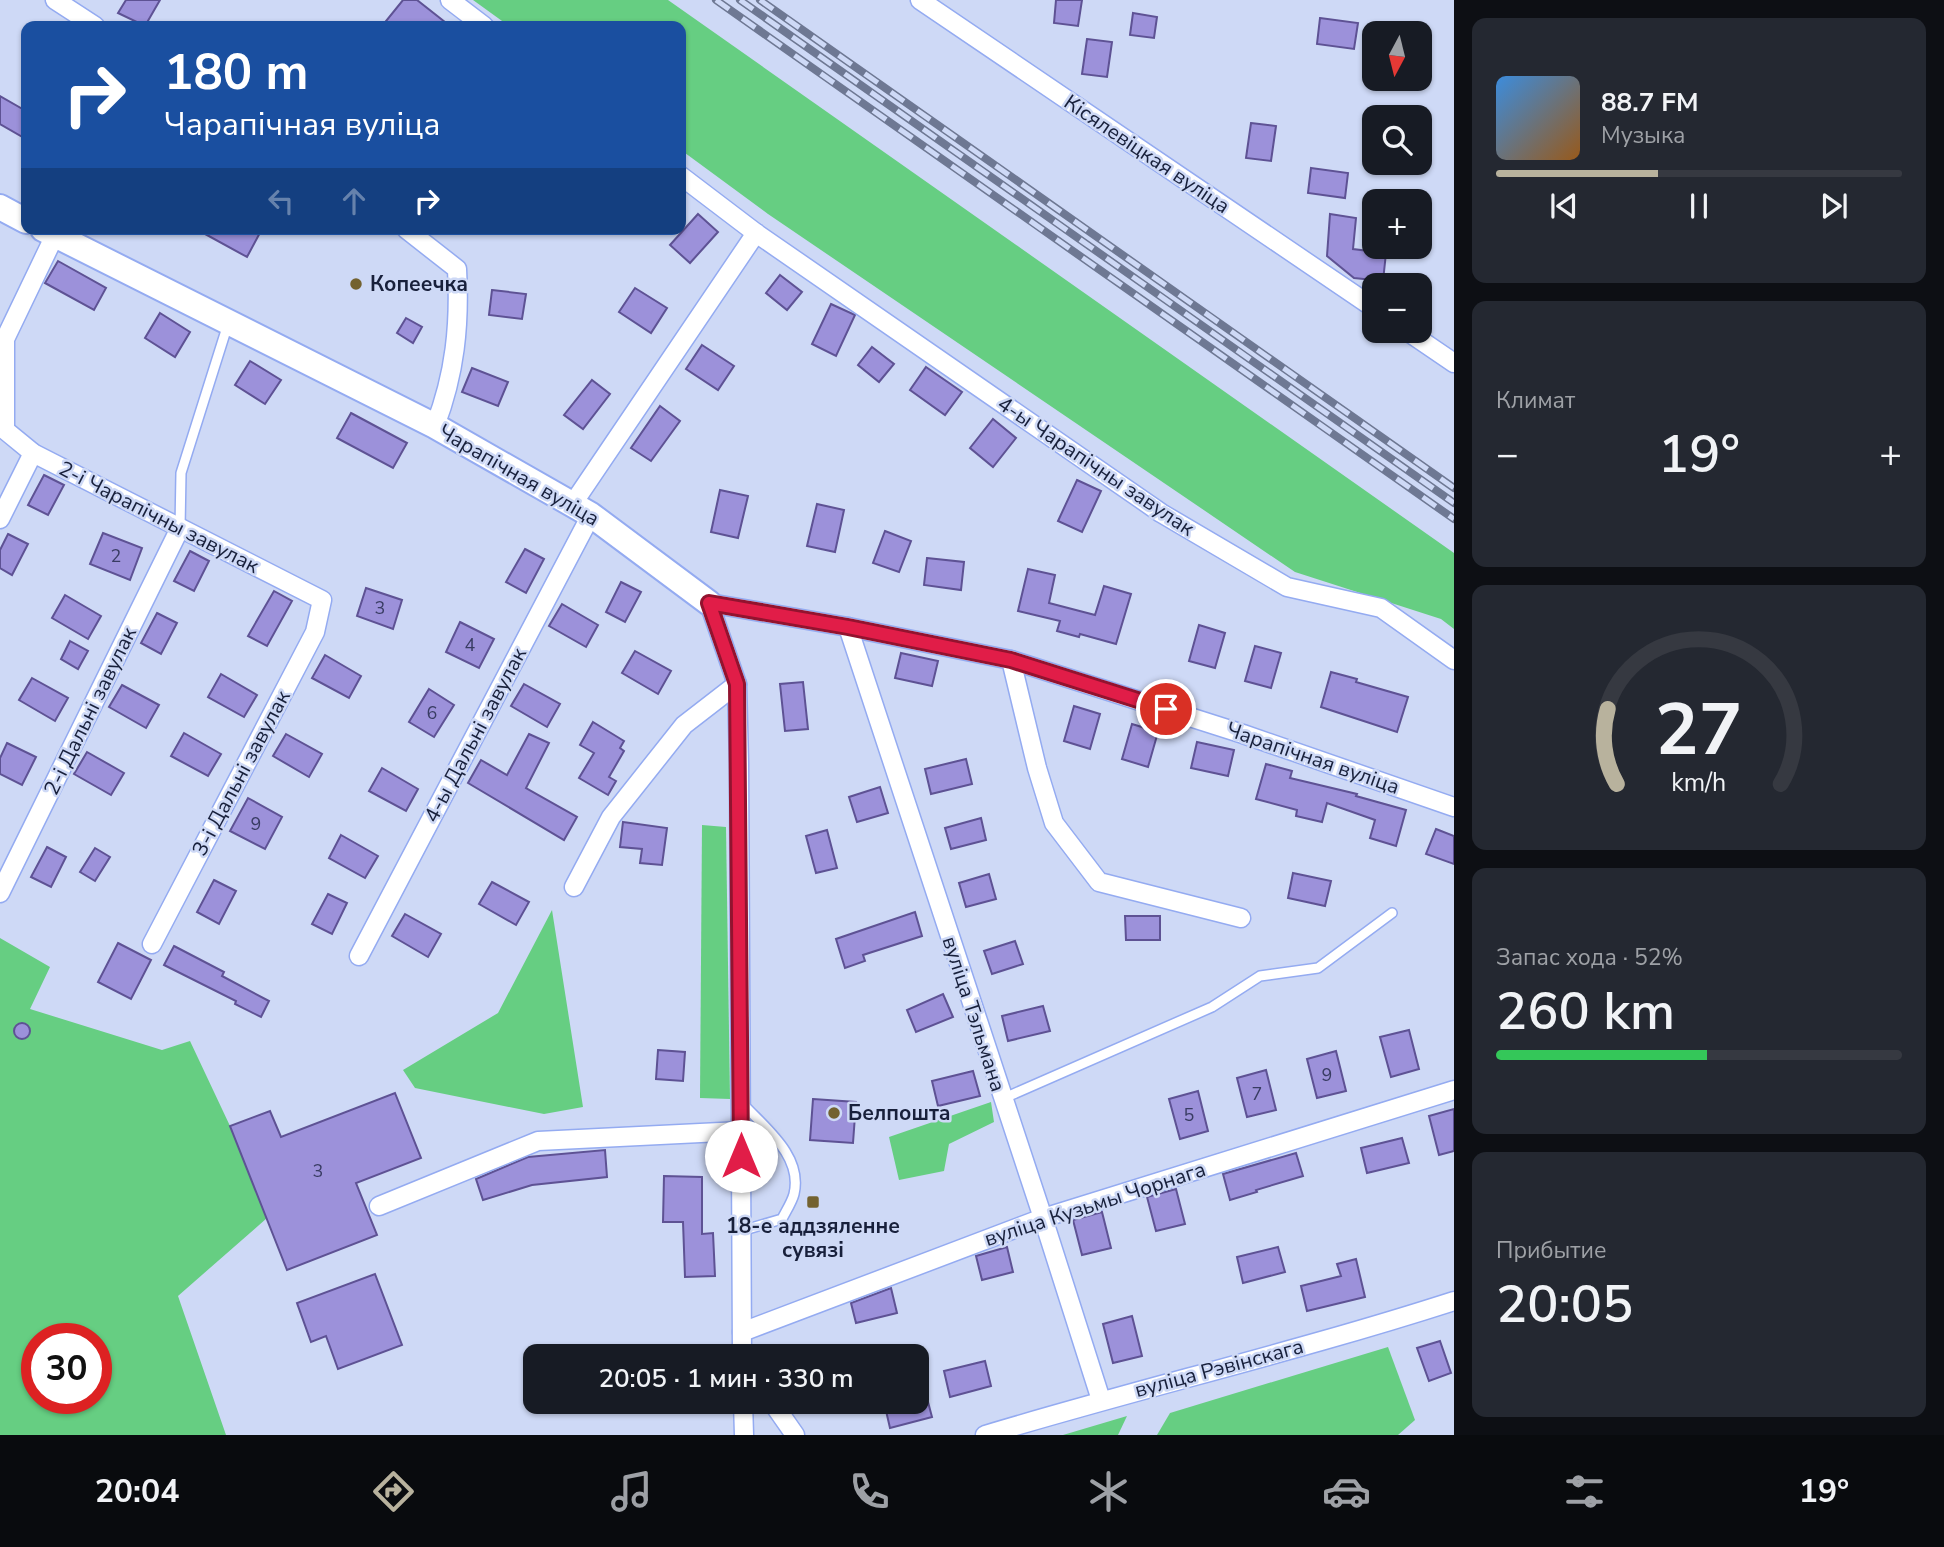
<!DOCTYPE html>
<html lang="ru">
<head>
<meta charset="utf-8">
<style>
  :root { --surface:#171b24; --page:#242831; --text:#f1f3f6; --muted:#9ea1a6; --line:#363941; --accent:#b8b29d }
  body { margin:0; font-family:"Nunito Sans",sans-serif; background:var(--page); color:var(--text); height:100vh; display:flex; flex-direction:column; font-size:26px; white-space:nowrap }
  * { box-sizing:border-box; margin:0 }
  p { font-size:23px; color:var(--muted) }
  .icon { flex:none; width:38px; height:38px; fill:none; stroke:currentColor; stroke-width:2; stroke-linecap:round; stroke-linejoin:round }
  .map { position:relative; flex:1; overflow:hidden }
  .drawer { display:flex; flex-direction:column; gap:18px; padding:18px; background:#0d0f14; width:490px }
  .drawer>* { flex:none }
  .guide { position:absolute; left:21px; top:21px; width:665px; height:214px; border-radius:14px; box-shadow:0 2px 5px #0004; background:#1a4fa0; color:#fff; overflow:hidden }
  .needle { width:46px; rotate:187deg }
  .fabs { position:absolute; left:1362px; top:21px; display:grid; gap:14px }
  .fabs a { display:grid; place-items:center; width:70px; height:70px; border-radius:14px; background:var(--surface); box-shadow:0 2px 5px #0004; font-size:35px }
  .speed { position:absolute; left:21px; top:1323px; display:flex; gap:14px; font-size:35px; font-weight:700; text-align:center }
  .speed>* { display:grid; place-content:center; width:91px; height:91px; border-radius:50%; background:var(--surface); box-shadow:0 2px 5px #0004; line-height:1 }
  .speed .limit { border:10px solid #d22; background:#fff; color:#111 }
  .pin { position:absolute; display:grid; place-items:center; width:60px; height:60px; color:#fff; margin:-30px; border:4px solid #fff; border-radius:50%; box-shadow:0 2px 7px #0007 }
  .me { position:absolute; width:77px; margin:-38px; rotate:0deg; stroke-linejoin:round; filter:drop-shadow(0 0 5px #0008) }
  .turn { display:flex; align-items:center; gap:24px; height:147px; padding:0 28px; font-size:32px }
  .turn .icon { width:91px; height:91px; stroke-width:2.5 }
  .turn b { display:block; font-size:49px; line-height:60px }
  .lanes { display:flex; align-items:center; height:66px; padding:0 28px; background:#0003; justify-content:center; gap:35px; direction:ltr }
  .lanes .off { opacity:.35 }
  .big { font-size:52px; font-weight:600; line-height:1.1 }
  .drawer .widget { flex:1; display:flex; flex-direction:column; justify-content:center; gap:10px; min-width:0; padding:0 24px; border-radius:14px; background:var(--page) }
  .drawer .dial { align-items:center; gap:0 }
  .dial svg { height:182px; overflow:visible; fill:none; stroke:var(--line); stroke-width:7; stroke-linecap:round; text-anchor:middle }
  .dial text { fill:var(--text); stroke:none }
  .song { display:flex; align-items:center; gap:21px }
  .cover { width:84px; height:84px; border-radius:10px; background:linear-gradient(135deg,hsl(210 70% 55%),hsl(30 70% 35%)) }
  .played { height:7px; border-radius:4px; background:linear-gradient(90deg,var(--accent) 40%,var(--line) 40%) }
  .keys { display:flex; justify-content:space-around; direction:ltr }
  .heat { display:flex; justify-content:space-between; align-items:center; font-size:38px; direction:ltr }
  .charge { height:10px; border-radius:5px; background:linear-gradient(90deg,#34c759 52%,var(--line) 0) }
  .trip { position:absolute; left:523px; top:1344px; width:406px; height:70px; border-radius:14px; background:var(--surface); box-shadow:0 2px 5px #0004; font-weight:600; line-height:70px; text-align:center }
  .dock { display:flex; height:112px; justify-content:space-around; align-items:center; background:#090b0e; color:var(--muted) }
  .dock .icon { width:49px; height:49px }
  .dock .active { color:var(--accent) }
  .dock b { font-size:32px; color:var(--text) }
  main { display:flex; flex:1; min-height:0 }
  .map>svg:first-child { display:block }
  .green { fill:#66ce82; fill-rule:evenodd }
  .building { fill:#9c91da; stroke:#5e5294; stroke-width:2 }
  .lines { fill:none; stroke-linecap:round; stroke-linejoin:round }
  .lane-casing { stroke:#94abf1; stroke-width:12 }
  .street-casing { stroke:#94abf1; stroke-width:21 }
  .secondary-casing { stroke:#94abf1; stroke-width:28 }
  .lane { stroke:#fff; stroke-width:9 }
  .street { stroke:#fff; stroke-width:18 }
  .secondary { stroke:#fff; stroke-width:24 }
  .rail-casing { stroke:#6e7893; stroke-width:8 }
  .rail { stroke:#ced9f6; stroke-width:5; stroke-dasharray:16; stroke-linecap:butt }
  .route-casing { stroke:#92132f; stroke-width:18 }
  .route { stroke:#e11d48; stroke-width:12 }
  .poi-dot { fill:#736230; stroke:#ced9f6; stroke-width:2.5 }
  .labels { text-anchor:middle; stroke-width:5; stroke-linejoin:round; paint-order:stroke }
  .number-label { font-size:18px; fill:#393c63 }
  .street-label { font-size:21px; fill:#18203b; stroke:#ced9f6 }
  .poi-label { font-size:21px; font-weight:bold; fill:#18203b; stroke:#ced9f6; text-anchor:start }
</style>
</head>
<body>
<main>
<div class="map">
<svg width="1454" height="1435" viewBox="0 0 1454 1435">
  <rect width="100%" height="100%" fill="#ced9f6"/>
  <g class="green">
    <polygon points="473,0 668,0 1454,553 1454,629 1441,619 1295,572 768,214 681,150 681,26 509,26"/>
    <polygon points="702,825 726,827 730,1099 700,1098"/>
    <polygon points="552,910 583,1107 544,1114 415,1088 403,1070 498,1013"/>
    <path d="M 0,938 L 50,967 L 30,1009 L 162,1050 L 190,1041 L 230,1126 L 267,1218 L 178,1296 L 226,1435 L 0,1435 ZM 37,1339 L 96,1339 L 96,1398 L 37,1398 Z"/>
    <polygon points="991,1102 994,1122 949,1144 944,1171 899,1180 889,1137"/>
    <polygon points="1388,1347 1415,1420 1398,1435 1157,1435 1170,1413"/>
    <polygon points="1127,1416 1118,1435 1063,1435"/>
  </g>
  <g class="building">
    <polygon points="126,0 160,0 145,26 118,13"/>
    <polygon points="403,0 417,0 450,26 382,26"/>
    <polygon points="1056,0 1082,0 1078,26 1054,23"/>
    <polygon points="1133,13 1157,17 1154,38 1130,35"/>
    <polygon points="1320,18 1358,23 1354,49 1317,44"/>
    <polygon points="1087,39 1112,42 1107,77 1082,74"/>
    <polygon points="0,96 26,111 26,139 0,124"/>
    <polygon points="1251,123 1276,126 1271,161 1246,158"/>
    <polygon points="1311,168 1348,173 1345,198 1308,193"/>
    <polygon points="698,214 718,232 690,263 670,245"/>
    <polygon points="1330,214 1356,218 1353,249 1386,253 1383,281 1354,278 1327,256"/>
    <polygon points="196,229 262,229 247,257"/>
    <polygon points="58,261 106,288 94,310 45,283"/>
    <polygon points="780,275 802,292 787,310 766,293"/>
    <polygon points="635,288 667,308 651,333 619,312"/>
    <polygon points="492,290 526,294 522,319 489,315"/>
    <polygon points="831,304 855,315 836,356 812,344"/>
    <polygon points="160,313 190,332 175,357 145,338"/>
    <polygon points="406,318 422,327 413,343 397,333"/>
    <polygon points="702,345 734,366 718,390 686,369"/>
    <polygon points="872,347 894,364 879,382 858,365"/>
    <polygon points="250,361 281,380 265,404 235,385"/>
    <polygon points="926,367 962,392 945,415 910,390"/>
    <polygon points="472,368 508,382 498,406 462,392"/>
    <polygon points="592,380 610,394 583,429 564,415"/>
    <polygon points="660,406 680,421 651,461 631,448"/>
    <polygon points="351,413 407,443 393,468 337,438"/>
    <polygon points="993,419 1016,438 993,467 970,448"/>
    <polygon points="44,475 64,485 48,515 28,505"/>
    <polygon points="1077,480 1101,491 1082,532 1058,521"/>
    <polygon points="720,490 748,496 738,538 711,532"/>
    <polygon points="817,504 844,510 835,552 807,546"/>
    <polygon points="885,531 911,541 899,572 873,563"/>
    <polygon points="103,533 142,548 130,580 90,564"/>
    <polygon points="8,534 28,544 12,575 0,568 0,550"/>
    <polygon points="525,549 544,559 526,593 506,582"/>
    <polygon points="190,551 209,561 194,591 174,581"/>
    <polygon points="927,558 964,562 961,590 924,585"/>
    <polygon points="1028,569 1055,575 1049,603 1095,615 1104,586 1131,594 1116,644 1080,634 1079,637 1057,631 1060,621 1018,611"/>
    <polygon points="621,582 641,592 625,622 606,612"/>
    <polygon points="366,588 402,600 393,629 357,616"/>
    <polygon points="274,591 292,601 267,646 248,636"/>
    <polygon points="65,595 101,616 88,639 52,618"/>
    <polygon points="562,604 598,625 586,647 549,626"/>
    <polygon points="157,613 177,623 161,654 141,643"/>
    <polygon points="460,622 494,639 479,668 446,652"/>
    <polygon points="1199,625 1225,633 1215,668 1189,661"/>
    <polygon points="70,641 88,651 78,669 61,659"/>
    <polygon points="1255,646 1281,653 1271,688 1245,681"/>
    <polygon points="635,651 671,671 658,694 622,673"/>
    <polygon points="901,653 938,661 932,686 895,678"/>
    <polygon points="325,655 361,676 349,698 312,678"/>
    <polygon points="1331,672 1357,679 1356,682 1408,697 1397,732 1321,707"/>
    <polygon points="221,674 257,695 244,717 208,697"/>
    <polygon points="32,678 68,698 55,721 19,700"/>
    <polygon points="803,682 808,729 785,731 780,684"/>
    <polygon points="524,684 560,704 547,727 511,706"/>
    <polygon points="122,685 159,705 146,728 109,707"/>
    <polygon points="429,689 454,705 434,737 409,722"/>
    <polygon points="1074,706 1100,714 1090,749 1064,741"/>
    <polygon points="593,722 624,741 620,748 624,751 609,777 616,781 608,795 579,778 594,753 580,745"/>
    <polygon points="1132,724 1158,732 1148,767 1122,759"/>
    <polygon points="184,733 221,754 208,776 171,756"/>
    <polygon points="286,734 322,754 309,777 273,756"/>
    <polygon points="529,734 549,743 526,788 577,817 564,840 468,783 481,760 507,775"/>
    <polygon points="1197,742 1234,750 1228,776 1191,768"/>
    <polygon points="7,743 36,757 22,785 0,774 0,758"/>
    <polygon points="87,752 124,773 111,795 74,774"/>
    <polygon points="966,759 972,784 931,794 925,769"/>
    <polygon points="1266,764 1292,771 1290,778 1357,794 1356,796 1406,810 1396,846 1370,838 1375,820 1327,803 1322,822 1296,816 1297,810 1256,799"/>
    <polygon points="382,768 418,789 406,811 369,791"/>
    <polygon points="880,787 888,813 857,822 849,797"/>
    <polygon points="248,798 282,817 265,849 230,831"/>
    <polygon points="981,818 986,840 951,849 945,828"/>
    <polygon points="623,822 667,828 662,865 640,863 642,849 620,847"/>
    <polygon points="1436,829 1454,836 1454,864 1426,854"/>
    <polygon points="827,830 837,868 816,873 806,836"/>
    <polygon points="341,835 378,856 365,878 329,858"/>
    <polygon points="47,847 66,857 51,887 31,877"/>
    <polygon points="95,848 110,857 95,881 80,872"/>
    <polygon points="1293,873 1331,881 1325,906 1288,898"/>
    <polygon points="989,874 996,899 966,907 959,883"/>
    <polygon points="214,880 236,891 219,924 197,912"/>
    <polygon points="492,882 529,902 516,925 479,904"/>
    <polygon points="328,894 347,903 332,934 312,924"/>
    <polygon points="915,912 922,936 863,955 865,961 845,968 836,939"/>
    <polygon points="405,914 441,934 428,957 392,936"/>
    <polygon points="1125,916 1160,916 1160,940 1126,940"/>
    <polygon points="1015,941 1023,964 992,974 984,951"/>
    <polygon points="118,943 151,960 131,999 98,982"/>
    <polygon points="174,946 224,972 222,976 269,1001 261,1017 235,1004 236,1001 164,965"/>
    <polygon points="943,994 953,1017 916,1032 907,1010"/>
    <polygon points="1043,1006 1050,1031 1008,1041 1002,1016"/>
    <circle cx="22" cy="1031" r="8"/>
    <polygon points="1409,1030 1419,1069 1391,1077 1380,1037"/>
    <polygon points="658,1050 685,1052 683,1081 656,1079"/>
    <polygon points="1336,1051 1346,1091 1317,1098 1307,1059"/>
    <polygon points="1266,1070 1276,1110 1247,1117 1237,1078"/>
    <polygon points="973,1071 980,1096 938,1106 932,1081"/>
    <polygon points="1198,1091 1208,1131 1180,1139 1169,1099"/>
    <polygon points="395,1093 421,1158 356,1183 377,1235 287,1270 230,1126 270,1111 281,1137"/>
    <polygon points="813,1099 856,1102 853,1143 810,1140"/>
    <polygon points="1454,1109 1454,1151 1439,1155 1429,1116"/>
    <polygon points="1402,1138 1409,1163 1367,1173 1361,1148"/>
    <polygon points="605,1150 607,1177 532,1185 483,1200 476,1179 528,1157"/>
    <polygon points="1296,1153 1303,1176 1256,1190 1257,1192 1230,1200 1223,1174"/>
    <polygon points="664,1176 702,1177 702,1234 713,1233 715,1276 685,1277 683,1222 663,1222"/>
    <polygon points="1176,1189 1185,1224 1156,1231 1147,1197"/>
    <polygon points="1102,1212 1111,1248 1082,1255 1073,1220"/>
    <polygon points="1007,1247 1013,1272 982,1280 976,1256"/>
    <polygon points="1278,1247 1285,1272 1243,1283 1237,1257"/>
    <polygon points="1356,1259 1365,1297 1307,1311 1301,1286 1341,1276 1337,1264"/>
    <polygon points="375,1274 402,1345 338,1369 326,1336 311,1342 297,1303"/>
    <polygon points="891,1288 897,1313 856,1323 851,1303"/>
    <polygon points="1132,1316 1142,1356 1113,1363 1103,1324"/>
    <polygon points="1440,1341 1451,1373 1429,1381 1417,1348"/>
    <polygon points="985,1361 991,1386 950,1397 944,1371"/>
    <polygon points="884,1402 928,1402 932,1417 890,1428"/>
  </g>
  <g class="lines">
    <g class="lane-casing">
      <g id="lane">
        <polyline points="180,528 181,473 228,324"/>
        <polyline points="1002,1099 1212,1007 1260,976 1318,968 1392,913"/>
        <path d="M 741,1231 L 782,1219 C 786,1211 792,1202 794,1194 C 803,1156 765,1128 742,1103"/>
      </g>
    </g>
    <g class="street-casing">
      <g id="street">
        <polyline points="55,0 95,26"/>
        <polyline points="450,0 484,26"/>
        <polyline points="920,0 1374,308"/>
        <polyline points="681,176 756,233 1161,513 1287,587 1381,608 1454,660"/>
        <path d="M 406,229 L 457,269 C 460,325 455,374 435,426"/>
        <polyline points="1407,331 1454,363"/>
        <polyline points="0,426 33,453 322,600 315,632 152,944"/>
        <polyline points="5,428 5,339 55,235"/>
        <polyline points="572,505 756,233"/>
        <polyline points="0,519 33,453"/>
        <polyline points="848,627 1043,1218 1101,1400"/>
        <polyline points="1011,660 1037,768 1054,823 1099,882 1241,918"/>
        <polyline points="574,887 611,817 684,725 737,684"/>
        <polyline points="0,893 180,528"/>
        <polyline points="359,956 591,515"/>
        <polyline points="379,1206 538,1141 741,1131"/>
        <polyline points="742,1332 1043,1218 1454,1090"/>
        <polyline points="742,1356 739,763 737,684 709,603 848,627 1011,660 1243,734 1454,807"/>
        <polyline points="743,1402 744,1435"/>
        <polyline points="772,1402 795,1435"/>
        <path d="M 985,1435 C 1141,1388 1299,1351 1454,1301"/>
      </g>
    </g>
    <g class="secondary-casing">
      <g id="secondary">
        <polyline points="0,207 26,221"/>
        <polyline points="43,229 435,426 591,515 709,603"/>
      </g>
    </g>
    <use href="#lane" class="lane"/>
    <use href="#street" class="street"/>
    <use href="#secondary" class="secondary"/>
    <g class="rail-casing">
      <g id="rail">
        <polyline points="716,0 1454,519"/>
        <polyline points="740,0 1454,503"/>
        <polyline points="760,0 1454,488"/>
      </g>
    </g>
    <use href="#rail" class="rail"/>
  </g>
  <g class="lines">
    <g class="route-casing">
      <polyline id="route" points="741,1156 737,684 709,603 848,627 1011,660 1166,709"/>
    </g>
    <use href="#route" class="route"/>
  </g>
  <g class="poi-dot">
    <circle cx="356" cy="284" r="7"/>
    <circle cx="834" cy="1113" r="7"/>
    <rect x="806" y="1195" width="14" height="14" rx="3.5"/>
  </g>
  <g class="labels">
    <g class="number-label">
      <text x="116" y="562">2</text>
      <text x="380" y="614">3</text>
      <text x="470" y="651">4</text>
      <text x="432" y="719">6</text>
      <text x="256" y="830">9</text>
      <text x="1327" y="1081">9</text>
      <text x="1257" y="1100">7</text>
      <text x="1189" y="1121">5</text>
      <text x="318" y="1177">3</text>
    </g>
    <g class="street-label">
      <text transform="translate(1147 154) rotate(34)" y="7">Кісялевіцкая вуліца</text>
      <text transform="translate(1096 466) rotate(34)" y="7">4-ы Чарапічны завулак</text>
      <text transform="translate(519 475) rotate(30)" y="7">Чарапічная вуліца</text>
      <text transform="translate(159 517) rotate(27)" y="7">2-і Чарапічны завулак</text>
      <text transform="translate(90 711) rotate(-64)" y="7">2-і Дальні завулак</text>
      <text transform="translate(475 735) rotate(-62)" y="7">4-ы Дальні завулак</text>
      <text transform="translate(1313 758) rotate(19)" y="7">Чарапічная вуліца</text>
      <text transform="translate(241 773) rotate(-62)" y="7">3-і Дальні завулак</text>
      <text transform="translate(974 1014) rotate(72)" y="7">вуліца Тэльмана</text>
      <text transform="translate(1095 1204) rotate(-18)" y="7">вуліца Кузьмы Чорнага</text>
      <text transform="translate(1219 1368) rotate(-15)" y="7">вуліца Рэвінскага</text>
    </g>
    <g class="poi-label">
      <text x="370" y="291">Копеечка</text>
      <text x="848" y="1120">Белпошта</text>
      <text x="813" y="1233" text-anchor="middle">18-е аддзяленне<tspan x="813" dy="24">сувязі</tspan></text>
    </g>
  </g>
</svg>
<div class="fabs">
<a><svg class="needle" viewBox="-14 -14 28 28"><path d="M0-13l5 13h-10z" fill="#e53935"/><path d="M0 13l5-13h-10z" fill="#9ea1a6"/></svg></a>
<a><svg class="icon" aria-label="search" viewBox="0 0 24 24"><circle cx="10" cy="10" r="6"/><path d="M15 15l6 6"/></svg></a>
<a>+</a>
<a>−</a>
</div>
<div class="speed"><div class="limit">30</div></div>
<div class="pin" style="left:1166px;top:709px;background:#d93025"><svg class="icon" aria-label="arrive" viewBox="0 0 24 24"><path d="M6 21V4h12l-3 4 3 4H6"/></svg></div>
<svg class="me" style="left:741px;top:1156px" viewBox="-20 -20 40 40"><circle r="19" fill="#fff"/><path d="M0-13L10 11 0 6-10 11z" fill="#e11d48"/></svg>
<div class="trip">20:05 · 1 мин · 330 m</div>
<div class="guide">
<div class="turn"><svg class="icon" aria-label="right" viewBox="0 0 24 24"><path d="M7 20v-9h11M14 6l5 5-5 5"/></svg><div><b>180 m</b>Чарапічная вуліца</div></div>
<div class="lanes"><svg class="icon off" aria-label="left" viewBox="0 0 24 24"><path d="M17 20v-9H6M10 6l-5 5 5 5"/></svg><svg class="icon off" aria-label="ahead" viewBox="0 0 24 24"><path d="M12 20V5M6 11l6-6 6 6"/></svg><svg class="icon" aria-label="right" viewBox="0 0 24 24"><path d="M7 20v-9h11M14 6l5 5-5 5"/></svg></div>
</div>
</div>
<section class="drawer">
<div class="widget">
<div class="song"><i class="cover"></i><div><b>88.7 FM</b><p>Музыка</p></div></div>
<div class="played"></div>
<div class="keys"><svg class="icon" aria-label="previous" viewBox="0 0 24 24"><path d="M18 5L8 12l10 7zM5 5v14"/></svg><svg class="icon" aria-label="pause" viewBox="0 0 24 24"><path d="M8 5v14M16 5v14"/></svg><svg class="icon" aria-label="next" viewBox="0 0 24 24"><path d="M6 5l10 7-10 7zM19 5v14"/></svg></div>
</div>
<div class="widget"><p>Климат</p>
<div class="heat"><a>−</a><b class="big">19°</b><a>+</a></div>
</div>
<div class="widget dial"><svg viewBox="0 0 100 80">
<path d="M14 69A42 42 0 1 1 86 69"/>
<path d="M14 69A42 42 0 0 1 10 36" stroke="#b8b29d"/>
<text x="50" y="56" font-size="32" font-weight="700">27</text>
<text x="50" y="72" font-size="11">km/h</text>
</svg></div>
<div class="widget"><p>Запас хода · 52%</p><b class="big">260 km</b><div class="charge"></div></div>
<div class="widget"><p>Прибытие</p><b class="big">20:05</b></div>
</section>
</main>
<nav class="dock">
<b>20:04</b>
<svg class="icon active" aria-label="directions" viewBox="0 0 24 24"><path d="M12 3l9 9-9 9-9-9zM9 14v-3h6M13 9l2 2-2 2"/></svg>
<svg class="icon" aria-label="music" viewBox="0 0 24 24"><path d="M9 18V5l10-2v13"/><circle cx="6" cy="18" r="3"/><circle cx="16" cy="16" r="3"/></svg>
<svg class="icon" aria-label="phone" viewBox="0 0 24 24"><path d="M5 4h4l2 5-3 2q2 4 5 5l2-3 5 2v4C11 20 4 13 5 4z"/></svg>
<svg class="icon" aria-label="climate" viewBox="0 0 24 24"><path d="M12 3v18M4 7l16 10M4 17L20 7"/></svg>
<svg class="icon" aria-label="car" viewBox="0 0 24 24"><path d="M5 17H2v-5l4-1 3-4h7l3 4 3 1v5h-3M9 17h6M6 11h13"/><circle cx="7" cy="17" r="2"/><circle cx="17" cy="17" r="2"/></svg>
<svg class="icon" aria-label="filters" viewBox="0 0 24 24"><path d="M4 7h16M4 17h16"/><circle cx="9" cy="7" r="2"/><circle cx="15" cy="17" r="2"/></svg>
<b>19°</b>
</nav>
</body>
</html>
